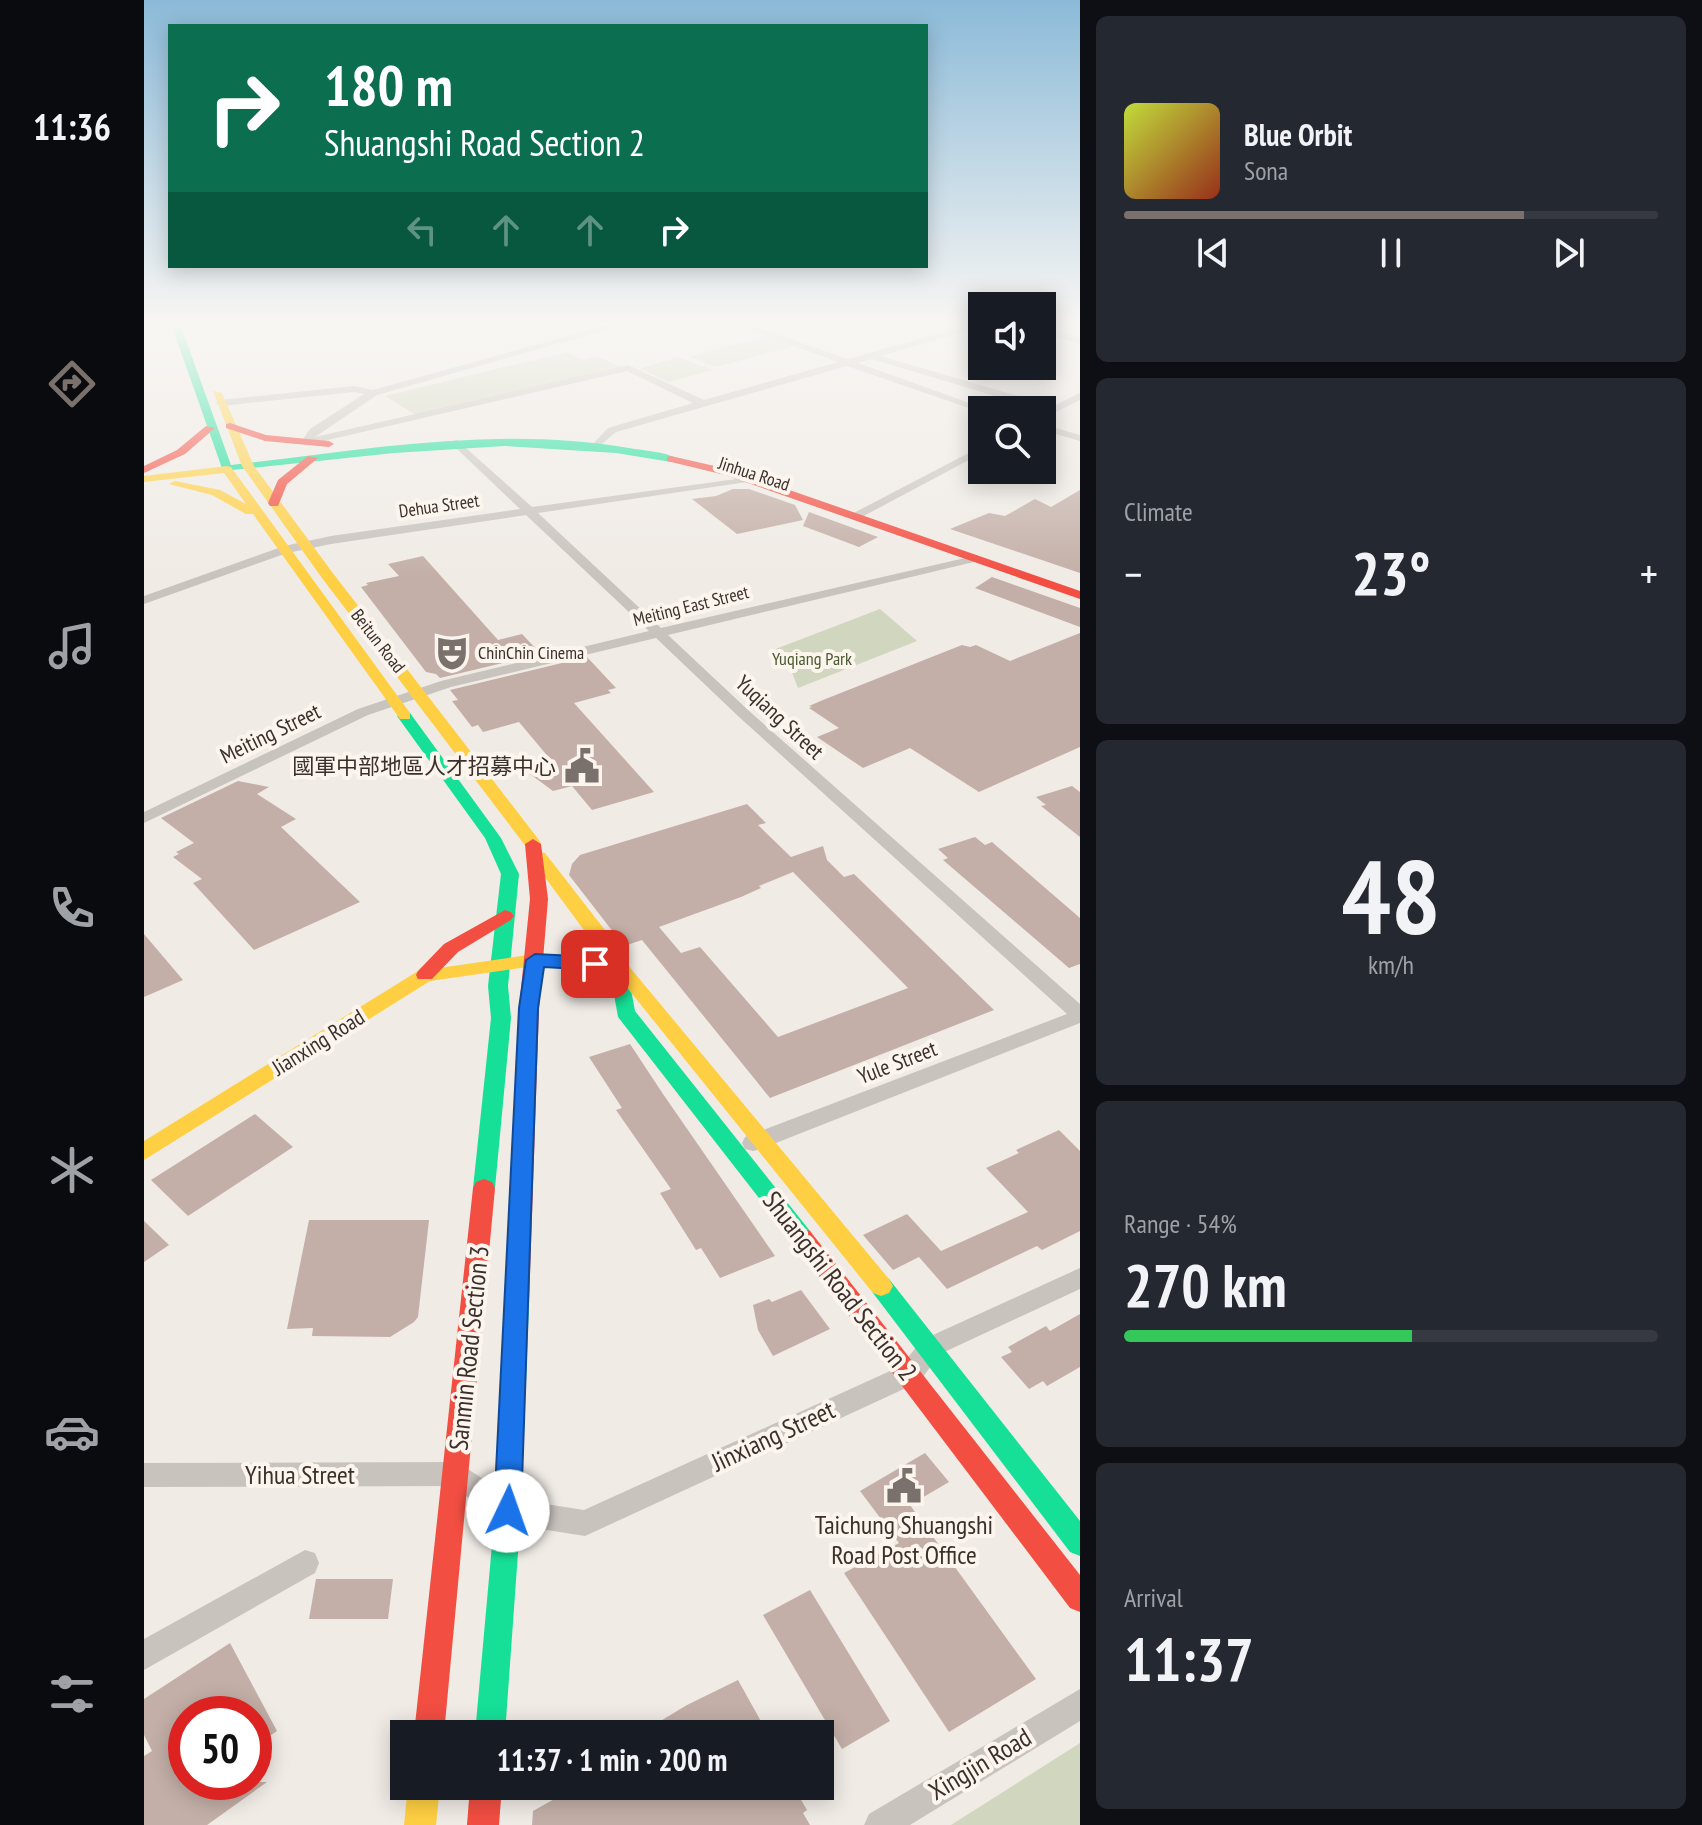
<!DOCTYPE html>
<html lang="en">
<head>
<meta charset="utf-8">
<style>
  :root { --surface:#171b24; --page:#242831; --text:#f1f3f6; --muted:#9ea1a6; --line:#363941; --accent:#7a716c }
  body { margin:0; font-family:"PT Sans Narrow","Noto Sans TC",sans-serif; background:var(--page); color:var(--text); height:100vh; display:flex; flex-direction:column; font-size:30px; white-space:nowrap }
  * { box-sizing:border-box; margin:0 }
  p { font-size:26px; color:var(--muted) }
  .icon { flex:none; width:44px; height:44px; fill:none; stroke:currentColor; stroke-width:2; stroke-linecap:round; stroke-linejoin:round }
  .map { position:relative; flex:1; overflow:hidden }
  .details { display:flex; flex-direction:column; gap:16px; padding:16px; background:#0d0f14; width:622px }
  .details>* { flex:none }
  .banner { position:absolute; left:24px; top:24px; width:760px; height:244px; border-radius:0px; box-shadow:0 4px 20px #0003; background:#0b6e4f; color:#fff; overflow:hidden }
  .buttons { position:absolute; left:824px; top:292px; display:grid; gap:16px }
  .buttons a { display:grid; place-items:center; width:88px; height:88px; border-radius:0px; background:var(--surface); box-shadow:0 4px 20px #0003; font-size:40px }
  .speed { position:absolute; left:24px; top:1696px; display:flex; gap:16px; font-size:40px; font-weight:700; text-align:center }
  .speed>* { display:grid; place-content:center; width:104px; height:104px; border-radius:50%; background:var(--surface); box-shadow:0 4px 20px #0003; line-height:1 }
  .speed .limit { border:12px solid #d22; background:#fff; color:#111 }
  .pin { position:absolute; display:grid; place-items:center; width:68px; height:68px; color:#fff; margin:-34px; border-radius:16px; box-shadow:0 4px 12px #0006 }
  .me { position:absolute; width:88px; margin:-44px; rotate:3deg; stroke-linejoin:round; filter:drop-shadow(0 0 6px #0008) }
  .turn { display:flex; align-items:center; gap:28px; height:168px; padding:0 24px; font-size:36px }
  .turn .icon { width:104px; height:104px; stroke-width:2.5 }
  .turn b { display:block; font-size:56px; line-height:68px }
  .lanes { display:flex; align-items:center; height:76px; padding:0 24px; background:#0003; justify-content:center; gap:40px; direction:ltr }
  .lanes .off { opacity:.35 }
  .big { font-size:60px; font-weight:600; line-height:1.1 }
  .details .card { flex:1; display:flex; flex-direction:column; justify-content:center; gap:12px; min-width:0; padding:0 28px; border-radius:12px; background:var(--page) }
  .details .dial { align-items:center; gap:0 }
  .dial b { font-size:104px; line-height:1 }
  .song { display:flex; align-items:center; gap:24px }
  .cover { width:96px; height:96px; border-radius:12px; background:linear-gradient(135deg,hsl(70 70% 55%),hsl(10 70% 35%)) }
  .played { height:8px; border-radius:4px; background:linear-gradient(90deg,var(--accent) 75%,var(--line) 75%) }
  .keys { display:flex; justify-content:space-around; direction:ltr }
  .heat { display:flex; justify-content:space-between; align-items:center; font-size:44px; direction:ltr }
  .charge { height:12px; border-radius:6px; background:linear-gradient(90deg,#34c759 54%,var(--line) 0) }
  .trip { position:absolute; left:246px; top:1720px; width:444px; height:80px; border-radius:0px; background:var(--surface); box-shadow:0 4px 20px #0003; font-weight:600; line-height:80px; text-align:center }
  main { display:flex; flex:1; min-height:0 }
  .tab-bar { display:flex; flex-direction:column; width:144px; justify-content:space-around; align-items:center; background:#090b0e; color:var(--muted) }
  .tab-bar .icon { width:56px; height:56px }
  .tab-bar .on { color:var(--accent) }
  .tab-bar b { font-size:36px; color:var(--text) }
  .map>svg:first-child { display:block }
  .green { fill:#d1d6bf }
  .building { fill:#c3afa7; fill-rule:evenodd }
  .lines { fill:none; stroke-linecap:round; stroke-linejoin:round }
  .street { fill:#c9c3be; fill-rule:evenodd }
  .fast { fill:#16e098; fill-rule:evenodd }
  .slow { fill:#ffcf43; fill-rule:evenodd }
  .jam { fill:#f24e42; fill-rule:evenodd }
  .route { fill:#1a73e8; stroke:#114b97; stroke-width:2 }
  .labels { text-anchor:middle; stroke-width:8; stroke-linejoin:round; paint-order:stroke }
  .far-street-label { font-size:18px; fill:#3b302b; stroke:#fbf5ee }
  .far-poi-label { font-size:18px; fill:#3b302b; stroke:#fbf5ee; text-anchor:start }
  .far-park-label { font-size:18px; fill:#4a5a2e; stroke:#fbf5ee }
  .street-label { font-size:22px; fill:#3b302b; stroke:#fbf5ee }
  .poi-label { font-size:22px; fill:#3b302b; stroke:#fbf5ee; text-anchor:end }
  .near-street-label { font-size:26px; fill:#3b302b; stroke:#fbf5ee }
  .near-poi-label { font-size:26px; fill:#3b302b; stroke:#fbf5ee }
</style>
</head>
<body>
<main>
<nav class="tab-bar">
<b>11:36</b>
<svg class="icon on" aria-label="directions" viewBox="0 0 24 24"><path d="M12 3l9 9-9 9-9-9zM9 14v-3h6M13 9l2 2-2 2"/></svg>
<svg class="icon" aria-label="music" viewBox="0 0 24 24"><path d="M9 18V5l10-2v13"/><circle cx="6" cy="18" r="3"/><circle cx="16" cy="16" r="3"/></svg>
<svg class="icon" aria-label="phone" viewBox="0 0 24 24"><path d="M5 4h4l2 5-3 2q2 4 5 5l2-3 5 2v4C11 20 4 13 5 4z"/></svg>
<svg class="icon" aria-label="climate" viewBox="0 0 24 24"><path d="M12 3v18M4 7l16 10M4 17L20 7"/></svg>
<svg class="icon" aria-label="car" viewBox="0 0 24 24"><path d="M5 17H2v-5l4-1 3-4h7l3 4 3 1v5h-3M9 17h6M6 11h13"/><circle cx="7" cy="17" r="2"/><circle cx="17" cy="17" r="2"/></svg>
<svg class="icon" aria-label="filters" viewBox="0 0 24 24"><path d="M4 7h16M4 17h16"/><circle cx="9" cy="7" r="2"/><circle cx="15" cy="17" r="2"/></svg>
</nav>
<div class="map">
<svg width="936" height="1825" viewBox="0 0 936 1825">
  <rect width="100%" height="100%" fill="#f0ebe5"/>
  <g class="green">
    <polygon points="621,336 650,346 572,367 546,357"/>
    <polygon points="423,352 438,360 453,356 476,367 272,415 241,396"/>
    <polygon points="534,357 569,370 525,382 496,369"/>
    <polygon points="736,609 773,641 654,688 644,662 629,650"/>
    <polygon points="936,1743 936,1825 807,1825"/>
  </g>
  <g class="building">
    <polygon points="589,489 605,489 651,505 659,520 593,534 548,499 572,496"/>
    <polygon points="936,490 936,573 806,529 845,513 861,516 891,499 907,507"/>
    <polygon points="665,512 734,537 715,547 659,526"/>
    <polygon points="279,556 354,640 378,634 397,654 296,678 292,674 282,672 217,587 224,585 222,583 255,576 244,564"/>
    <polygon points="848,577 936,608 936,627 831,588"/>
    <polygon points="936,633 936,747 835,792 766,748 719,768 673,737 695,728 665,708 668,707 665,706 679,700 818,645 826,647 832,645 866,661"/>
    <polygon points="443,657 472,688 464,690 467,693 430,703 510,792 448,810 428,786 409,791 382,771 391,768 388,764 406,759 375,722 339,732 334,725 328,727 308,701 314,700 306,690"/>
    <polygon points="94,781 125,787 113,794 152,819 137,827 216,902 110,950 49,883 58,879 29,857 35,854 32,852 50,843 17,818"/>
    <polygon points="928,786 936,792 936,837 897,806 902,805 892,797"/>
    <path d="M 603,804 L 622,823 L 614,825 L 647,857 L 679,846 L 683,860 L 700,877 L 710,874 L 850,1010 L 626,1098 L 498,940 L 480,946 L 425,875 L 428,864 L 436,855 ZM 649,872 L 764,988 L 634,1037 L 556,947 L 537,953 L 515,927 L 597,897 L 617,888 L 615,886 Z"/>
    <polygon points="831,837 841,845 848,842 936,918 936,964 925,968 799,860 804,858 794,849"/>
    <polygon points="0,934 39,980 0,997"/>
    <polygon points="486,1044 519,1094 631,1256 576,1278 557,1248 552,1250 516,1193 527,1189 472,1110 478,1108 445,1057"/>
    <polygon points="111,1114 149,1147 44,1216 7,1180"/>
    <polygon points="915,1130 936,1151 936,1231 898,1250 893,1246 803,1289 775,1257 749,1270 719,1235 763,1214 797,1251 884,1212 842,1168 875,1153 872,1150"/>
    <polygon points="165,1220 285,1220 274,1317 270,1322 246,1337 168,1336 169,1328 143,1329"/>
    <polygon points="0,1221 25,1245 0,1262"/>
    <polygon points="657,1290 686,1329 629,1356 614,1330 609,1305 625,1299 628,1302"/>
    <polygon points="936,1314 936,1367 903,1386 899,1381 885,1389 857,1357 868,1352 864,1347 902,1326 906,1331"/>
    <polygon points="781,1453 805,1482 766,1505 892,1679 805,1732 700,1573 755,1543 716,1491"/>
    <polygon points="172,1579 249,1579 244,1619 165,1619"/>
    <polygon points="666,1590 746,1721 698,1749 619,1615"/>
    <polygon points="86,1643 133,1731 110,1747 110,1714 42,1714 42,1782 123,1782 63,1825 0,1825 0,1756 8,1751 0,1735 0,1699"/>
    <polygon points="594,1680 624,1734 495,1734 543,1705"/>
    <polygon points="417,1786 649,1786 663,1810 659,1813 666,1825 388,1825 389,1811 421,1793"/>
  </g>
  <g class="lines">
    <g class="street">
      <polygon points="478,321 493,321 233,395 171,437 484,365 560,400 694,362 581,321 594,321 704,359 838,321 838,327 736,356 909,406 936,393 936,400 900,418 898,412 901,411 728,359 714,363 845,410 836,412 703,366 472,432 452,449 447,446 464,428 549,403 483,371 162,445 157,442 166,429 220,394 210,392 77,406 72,403 77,400 210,386 229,390"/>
      <polygon points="898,327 936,338 936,344 898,333"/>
      <polygon points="898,424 936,435 936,441 898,430"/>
      <polygon points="313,440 388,507 607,477 609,479 603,482 394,513 517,628 834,555 834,561 524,635 604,710 936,1004 936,1023 617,1149 609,1151 601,1149 598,1143 601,1137 923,1014 594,716 512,638 307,687 224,715 0,823 0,812 214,709 297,681 505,631 382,515 187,544 143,553 0,604 0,596 140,546 187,536 376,509 309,445 309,441"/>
      <polygon points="838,446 838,453 714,519 704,516"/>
      <polygon points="936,1268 936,1289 796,1354 775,1382 441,1536 364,1524 354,1520 309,1486 0,1487 0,1463 313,1462 370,1499 440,1510 757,1366 778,1340"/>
      <polygon points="161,1550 171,1553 175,1563 171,1573 0,1670 0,1639"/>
      <polygon points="936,1689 936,1721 766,1825 720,1825 725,1814"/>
    </g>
    <g class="fast">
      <path d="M 26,321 L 35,321 L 87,465 C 218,450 355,425 485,448 C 500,451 521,451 533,459 L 527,462 L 472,453 L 361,446 L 250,453 L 79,471 Z"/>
      <polygon points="261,711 266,713 357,838 375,874 364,986 367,1018 351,1188 348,1194 340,1197 332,1194 329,1188 347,1018 344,986 357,874 341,838 253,716"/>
      <polygon points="455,958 482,963 491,1011 666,1231 669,1237 666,1243 658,1246 650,1243 474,1017 466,972 448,968 446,964"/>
      <polygon points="737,1276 745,1279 936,1521 936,1556 926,1552 729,1293 725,1286 729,1279"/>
      <polygon points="373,1294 381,1297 385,1304 377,1511 361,1734 331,1734 351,1511 361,1304 365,1297"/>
    </g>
    <g class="slow">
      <polygon points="69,391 78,393 110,466 188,572 395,840 397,844 395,848 383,848 178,578 98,466"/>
      <polygon points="83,466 87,467 266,713 266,719 256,719 109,514 102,514 68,495 25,484 31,481 76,490 102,504 80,473 0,482 0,476"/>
      <polygon points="395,852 401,853 471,943 483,964 745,1279 749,1286 745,1293 737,1296 729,1293 464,964 455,970 391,966 286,981 0,1160 0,1141 274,971 391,954 462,960 386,857"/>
      <polygon points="264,1786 296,1786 292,1825 260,1825"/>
    </g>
    <g class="jam">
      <polygon points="86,423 122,435 185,441 190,444 185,447 121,441 82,428 82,424"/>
      <polygon points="62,426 71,428 41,454 0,473 0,466 33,450"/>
      <polygon points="164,456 174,458 143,484 134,506 126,506 124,503 134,480"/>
      <polygon points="527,456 588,470 936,591 936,599 581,475 523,461 523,457"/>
      <polygon points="389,839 397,844 404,899 395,1008 385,1304 381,1311 373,1314 365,1311 361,1304 375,1008 386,899 381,844"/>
      <polygon points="361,910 367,912 370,916 367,920 314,952 288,979 274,979 272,975 274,971 300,944"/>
      <polygon points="340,1179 348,1182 351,1188 300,1734 270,1734 329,1188 332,1182"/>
      <polygon points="658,1228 666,1231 936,1575 936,1612 926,1608 650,1243 647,1237 650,1231"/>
      <polygon points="326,1786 358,1786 355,1825 323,1825"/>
    </g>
  </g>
  <linearGradient id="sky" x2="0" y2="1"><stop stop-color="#8bbad8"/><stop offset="0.56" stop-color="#f8f6f3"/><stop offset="1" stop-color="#f8f6f3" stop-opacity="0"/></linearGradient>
  <rect width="936" height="577" fill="url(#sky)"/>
  <polygon class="route" points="391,954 451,957 460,964 451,970 400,967 394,1008 377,1511 373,1520 364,1524 354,1520 350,1511 375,1008 382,960"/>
  <defs>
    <g id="theatre-bare" transform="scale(2.76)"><path d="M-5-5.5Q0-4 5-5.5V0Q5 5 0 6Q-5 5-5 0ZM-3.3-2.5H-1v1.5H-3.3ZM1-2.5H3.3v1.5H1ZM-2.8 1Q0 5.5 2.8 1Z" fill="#7a716c" stroke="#fbf5ee" stroke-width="2.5" paint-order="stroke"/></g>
    <g id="civic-bare" transform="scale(2.76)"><path d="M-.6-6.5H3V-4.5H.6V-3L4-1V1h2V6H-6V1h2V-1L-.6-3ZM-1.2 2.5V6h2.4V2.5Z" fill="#7a716c" stroke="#fbf5ee" stroke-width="2.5" paint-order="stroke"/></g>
  </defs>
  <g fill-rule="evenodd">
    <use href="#theatre-bare" x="308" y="653"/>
    <use href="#civic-bare" x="438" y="766"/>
    <use href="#civic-bare" x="760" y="1486"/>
  </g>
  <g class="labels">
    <g class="far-street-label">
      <text transform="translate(610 474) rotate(18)" y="6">Jinhua Road</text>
      <text transform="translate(295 506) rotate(-8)" y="6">Dehua Street</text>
      <text transform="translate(547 606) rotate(-14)" y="6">Meiting East Street</text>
      <text transform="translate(234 641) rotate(52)" y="6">Beitun Road</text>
    </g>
    <g class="far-poi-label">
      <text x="334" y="659">ChinChin Cinema</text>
    </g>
    <g class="far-park-label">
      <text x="668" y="665">Yuqiang Park</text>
    </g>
    <g class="street-label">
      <text transform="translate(636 717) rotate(43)" y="8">Yuqiang Street</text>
      <text transform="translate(126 733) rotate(-26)" y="8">Meiting Street</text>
      <text transform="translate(174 1042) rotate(-32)" y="8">Jianxing Road</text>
      <text transform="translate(753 1062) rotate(-21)" y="8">Yule Street</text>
    </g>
    <g class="poi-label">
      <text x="412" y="774">國軍中部地區人才招募中心</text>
    </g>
    <g class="near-street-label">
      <text transform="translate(696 1286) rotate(52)" y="9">Shuangshi Road Section 2</text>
      <text transform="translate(325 1348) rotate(-84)" y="9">Sanmin Road Section 3</text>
      <text transform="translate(629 1436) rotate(-25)" y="9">Jinxiang Street</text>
      <text x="156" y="1484">Yihua Street</text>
      <text transform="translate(836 1764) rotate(-31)" y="9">Xingjin Road</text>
    </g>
    <g class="near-poi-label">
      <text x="760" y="1534">Taichung Shuangshi<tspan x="760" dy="30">Road Post Office</tspan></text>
    </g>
  </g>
</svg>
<div class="buttons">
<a><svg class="icon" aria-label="sound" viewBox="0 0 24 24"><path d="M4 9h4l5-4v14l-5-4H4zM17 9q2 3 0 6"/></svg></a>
<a><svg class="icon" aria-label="search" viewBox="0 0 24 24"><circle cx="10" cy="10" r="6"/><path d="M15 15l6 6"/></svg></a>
</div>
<div class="speed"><div class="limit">50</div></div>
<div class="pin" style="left:451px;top:964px;background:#d93025"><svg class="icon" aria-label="arrive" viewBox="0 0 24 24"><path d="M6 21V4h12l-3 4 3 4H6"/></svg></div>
<svg class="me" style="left:364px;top:1511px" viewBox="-20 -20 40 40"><circle r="19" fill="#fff"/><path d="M0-13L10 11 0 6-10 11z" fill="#1a73e8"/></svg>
<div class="trip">11:37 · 1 min · 200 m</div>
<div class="banner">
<div class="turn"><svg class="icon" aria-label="right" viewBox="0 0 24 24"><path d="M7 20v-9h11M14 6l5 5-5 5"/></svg><div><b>180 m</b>Shuangshi Road Section 2</div></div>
<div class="lanes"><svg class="icon off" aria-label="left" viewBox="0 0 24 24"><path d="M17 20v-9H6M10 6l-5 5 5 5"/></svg><svg class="icon off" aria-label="ahead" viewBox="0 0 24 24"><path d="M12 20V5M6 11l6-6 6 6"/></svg><svg class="icon off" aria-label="ahead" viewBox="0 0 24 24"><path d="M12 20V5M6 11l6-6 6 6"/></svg><svg class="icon" aria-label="right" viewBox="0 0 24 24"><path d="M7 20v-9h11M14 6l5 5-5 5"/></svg></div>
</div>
</div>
<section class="details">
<div class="card">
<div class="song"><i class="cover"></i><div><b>Blue Orbit</b><p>Sona</p></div></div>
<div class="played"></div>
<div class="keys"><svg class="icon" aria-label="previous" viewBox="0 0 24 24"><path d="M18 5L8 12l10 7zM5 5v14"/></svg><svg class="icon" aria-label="pause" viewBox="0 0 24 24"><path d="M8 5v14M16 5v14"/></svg><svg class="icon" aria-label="next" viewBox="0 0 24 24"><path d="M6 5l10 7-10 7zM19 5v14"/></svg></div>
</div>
<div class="card"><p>Climate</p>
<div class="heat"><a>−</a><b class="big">23°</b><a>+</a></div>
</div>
<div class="card dial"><b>48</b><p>km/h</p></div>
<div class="card"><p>Range · 54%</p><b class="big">270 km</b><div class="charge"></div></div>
<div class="card"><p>Arrival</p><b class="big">11:37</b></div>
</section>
</main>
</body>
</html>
